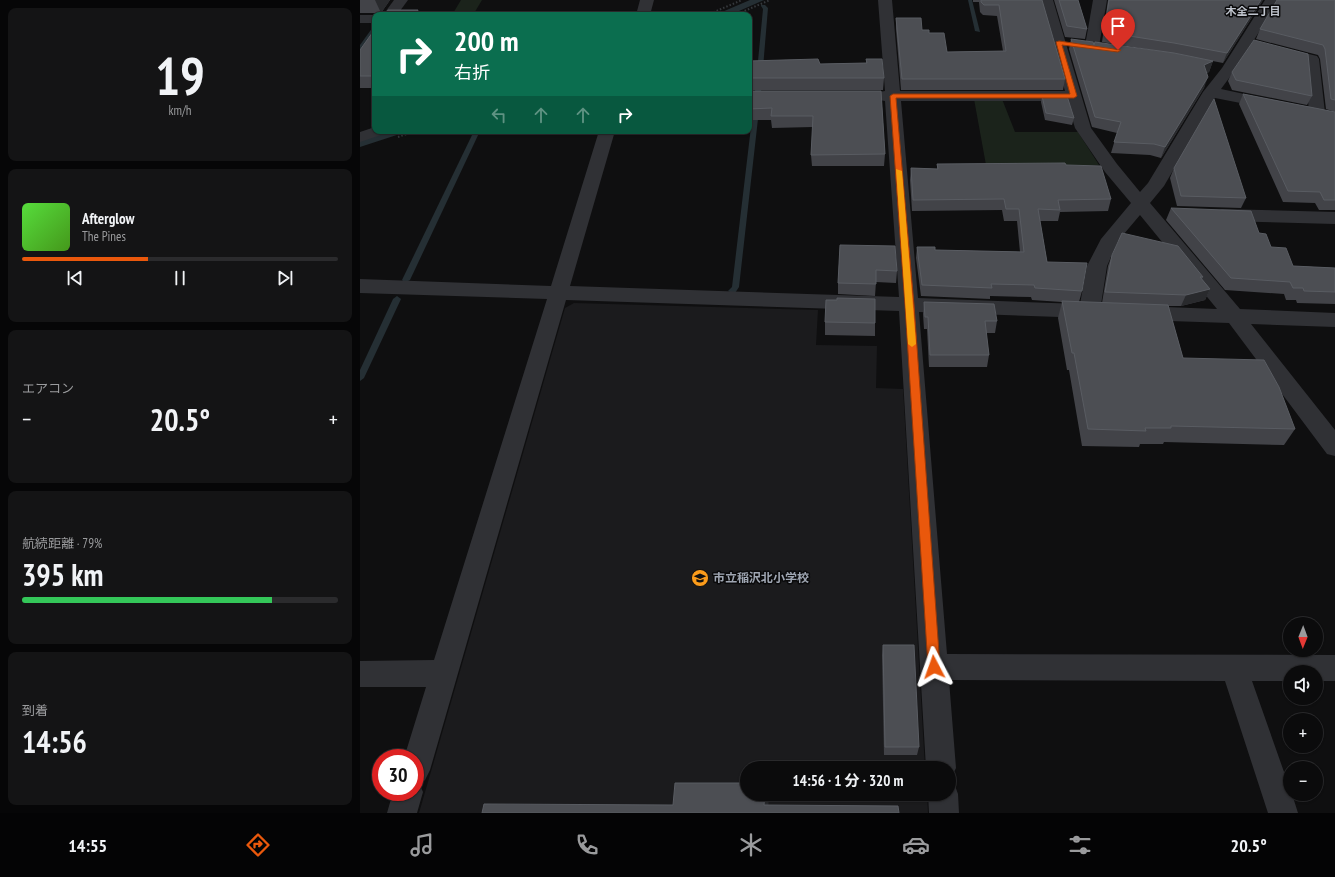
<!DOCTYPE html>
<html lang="ja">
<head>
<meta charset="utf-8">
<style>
  :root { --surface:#0b0b0c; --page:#141415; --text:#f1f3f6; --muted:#9a9b9d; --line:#2b2b2d; --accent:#ea580c }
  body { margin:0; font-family:"PT Sans Narrow","Noto Sans JP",sans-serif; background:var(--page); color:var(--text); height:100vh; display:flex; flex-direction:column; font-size:15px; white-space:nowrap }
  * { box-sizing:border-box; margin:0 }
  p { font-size:13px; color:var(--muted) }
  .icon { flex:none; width:22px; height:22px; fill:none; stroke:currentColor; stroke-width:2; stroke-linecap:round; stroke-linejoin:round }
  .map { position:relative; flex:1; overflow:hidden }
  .sheet { display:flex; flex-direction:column; gap:8px; padding:8px; background:#060607; width:360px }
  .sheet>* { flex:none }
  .banner { position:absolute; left:12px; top:12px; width:380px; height:122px; border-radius:8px; box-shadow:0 1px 3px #0004,0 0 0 1px var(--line); background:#0b6e4f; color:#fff; overflow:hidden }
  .needle { width:26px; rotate:181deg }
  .buttons { position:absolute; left:923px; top:617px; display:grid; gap:8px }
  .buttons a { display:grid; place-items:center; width:40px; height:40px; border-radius:50%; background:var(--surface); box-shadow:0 1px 3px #0004,0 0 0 1px var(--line); font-size:20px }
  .speed { position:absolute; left:12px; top:749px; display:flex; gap:8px; font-size:20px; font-weight:700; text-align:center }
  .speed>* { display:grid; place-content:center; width:52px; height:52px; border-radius:50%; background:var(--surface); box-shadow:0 1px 3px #0004,0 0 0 1px var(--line); line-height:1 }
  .speed .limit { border:6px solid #d22; background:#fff; color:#111 }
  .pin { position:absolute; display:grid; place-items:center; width:34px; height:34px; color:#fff; margin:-41px -17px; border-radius:50% 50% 50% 0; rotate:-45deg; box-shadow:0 0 4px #0007 }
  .pin .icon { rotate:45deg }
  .me { position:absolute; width:44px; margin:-22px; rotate:356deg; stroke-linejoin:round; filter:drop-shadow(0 0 3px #0008) }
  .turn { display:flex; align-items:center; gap:14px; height:84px; padding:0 16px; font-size:18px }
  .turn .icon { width:52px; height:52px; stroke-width:2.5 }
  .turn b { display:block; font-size:28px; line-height:34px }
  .lanes { display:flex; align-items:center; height:38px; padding:0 16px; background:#0003; justify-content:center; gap:20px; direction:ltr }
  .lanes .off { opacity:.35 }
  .big { font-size:30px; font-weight:700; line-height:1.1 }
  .sheet .card { flex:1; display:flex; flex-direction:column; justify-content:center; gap:6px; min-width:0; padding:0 14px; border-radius:8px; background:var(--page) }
  .sheet .dial { align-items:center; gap:0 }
  .dial b { font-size:52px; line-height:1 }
  .song { display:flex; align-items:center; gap:12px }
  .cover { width:48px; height:48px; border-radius:6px; background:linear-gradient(135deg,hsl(110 70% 55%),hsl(100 70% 35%)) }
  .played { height:4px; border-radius:2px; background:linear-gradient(90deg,var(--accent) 40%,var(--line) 40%) }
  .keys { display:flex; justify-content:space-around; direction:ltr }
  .heat { display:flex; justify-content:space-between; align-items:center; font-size:22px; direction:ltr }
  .charge { height:6px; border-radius:3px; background:linear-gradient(90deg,#34c759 79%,var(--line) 0) }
  .trip { position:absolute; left:380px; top:761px; width:216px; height:40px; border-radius:20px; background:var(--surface); box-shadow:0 1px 3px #0004,0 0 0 1px var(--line); font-weight:700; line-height:40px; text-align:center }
  .tabs { display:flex; height:64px; justify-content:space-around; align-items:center; background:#040405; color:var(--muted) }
  .tabs .icon { width:28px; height:28px }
  .tabs .active { color:var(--accent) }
  .tabs b { font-size:18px; color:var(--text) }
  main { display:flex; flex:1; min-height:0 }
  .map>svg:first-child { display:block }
  .built { fill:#1b1b1d }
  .green { fill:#1b231b }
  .water { fill:#252f34 }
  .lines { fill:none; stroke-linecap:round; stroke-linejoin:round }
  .stream { fill:#252f34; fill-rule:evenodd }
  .path { stroke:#35383c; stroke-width:2; stroke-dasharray:1.5 2; stroke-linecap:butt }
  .street { fill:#303135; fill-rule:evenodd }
  .wall { fill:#424348 }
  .shaded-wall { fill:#292a2d }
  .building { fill:#4c4e53; stroke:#595c62 }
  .route { fill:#ea580c; stroke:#983908 }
  .slow { fill:#f59e0b }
  .labels { text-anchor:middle; stroke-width:3; stroke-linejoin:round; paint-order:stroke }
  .far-neighbourhood-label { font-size:11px; font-weight:bold; fill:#c0c5ce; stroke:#0a0a0b }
  .poi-label { font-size:12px; font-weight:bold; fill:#9fa6b2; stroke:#0a0a0b; text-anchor:start }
</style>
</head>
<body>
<main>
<section class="sheet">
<div class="card dial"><b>19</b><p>km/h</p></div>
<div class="card">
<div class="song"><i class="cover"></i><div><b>Afterglow</b><p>The Pines</p></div></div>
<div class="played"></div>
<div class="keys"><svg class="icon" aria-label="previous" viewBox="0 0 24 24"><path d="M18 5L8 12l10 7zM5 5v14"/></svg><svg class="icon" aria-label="pause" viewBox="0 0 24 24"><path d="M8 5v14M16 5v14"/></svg><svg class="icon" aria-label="next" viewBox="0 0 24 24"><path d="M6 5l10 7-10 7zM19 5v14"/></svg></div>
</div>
<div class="card"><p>エアコン</p>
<div class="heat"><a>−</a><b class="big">20.5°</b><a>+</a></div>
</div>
<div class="card"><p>航続距離 · 79%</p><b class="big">395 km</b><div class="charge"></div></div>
<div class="card"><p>到着</p><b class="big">14:56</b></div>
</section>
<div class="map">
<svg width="975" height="813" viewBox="0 0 975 813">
  <rect width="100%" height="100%" fill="#0f0f10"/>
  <polygon class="built" points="214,303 458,310 456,345 517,346 516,388 543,389 565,768 387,768 387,794 567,794 568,813 59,813 205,308"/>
  <g class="green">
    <polygon points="101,0 122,0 113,15 92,15"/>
    <polygon points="614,99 642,99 655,132 718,132 739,165 626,165"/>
  </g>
  <g class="water">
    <polygon points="390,0 404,0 370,15 355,15"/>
    <polygon points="30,131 49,131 0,147 0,141"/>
  </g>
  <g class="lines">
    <g class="stream">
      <polygon points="608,0 612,0 620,32 615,31"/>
      <polygon points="401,5 405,5 408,8 401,92 398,94 395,92 403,9 401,6"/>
      <polygon points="15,26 15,32 2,50 0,51 0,45 13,27"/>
      <polygon points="396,108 399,110 379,287 375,293 372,293 368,291 372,287 393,110"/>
      <polygon points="114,131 120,131 50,280 46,282 44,282 42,280"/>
      <polygon points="37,296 41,299 4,378 0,381 0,370 33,299"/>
    </g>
    <g class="path">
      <polyline points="347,15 382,0"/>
      <polyline points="375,15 410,0"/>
      <polyline points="38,137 56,131"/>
    </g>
    <g class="street">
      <polygon points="34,0 48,0 37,15 23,15"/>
      <polygon points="280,0 294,0 290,15 276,15"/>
      <path d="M 518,0 L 532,0 L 540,91 L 705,91 L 679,0 L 693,0 L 731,128 L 757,164 L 780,192 L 788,183 L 843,92 L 862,68 L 905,0 L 919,0 L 875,70 L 861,89 L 917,101 L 919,104 L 917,107 L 911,109 L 855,98 L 804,186 L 790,203 L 880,309 L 975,313 L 975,327 L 891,324 L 975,430 L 975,456 L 967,454 L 869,323 L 780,320 L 773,318 L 770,313 L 773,308 L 780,306 L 857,309 L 780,215 L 758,241 L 747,266 L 740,311 L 737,316 L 729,318 L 559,312 L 587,654 L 975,655 L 975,681 L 956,681 L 956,672 L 930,672 L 930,681 L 892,681 L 930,789 L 930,794 L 932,794 L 938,813 L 908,813 L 865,681 L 589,680 L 596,768 L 591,778 L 589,779 L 589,768 L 566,768 L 539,311 L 206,300 L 70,770 L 65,780 L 59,783 L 63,792 L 57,813 L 27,813 L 33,792 L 55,792 L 55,758 L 44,758 L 66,687 L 0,687 L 0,661 L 74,660 L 187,299 L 0,293 L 0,279 L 191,286 L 239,131 L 255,131 L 210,286 L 539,297 L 525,101 L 513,99 L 510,96 L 513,93 L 525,91 ZM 541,101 L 707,101 L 715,128 L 745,172 L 771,203 L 741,239 L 727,266 L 720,304 L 558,298 Z"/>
      <polygon points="733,0 747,0 739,46 737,49 727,49 725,46"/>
      <polygon points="0,15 16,15 15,23 0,23"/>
      <polygon points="920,47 957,56 959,59 965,113 963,116 951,116 949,113 945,62 915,54 913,51 915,48"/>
      <polygon points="15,127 15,131 26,131 24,134 0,142 0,132"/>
      <polygon points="862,209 975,212 975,224 862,221 856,219 853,215 856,211"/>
      <polygon points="589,781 594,783 598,794 599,813 569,813 568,794 589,794"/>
    </g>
  </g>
  <g class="wall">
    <polygon points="0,0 30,0 21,13 0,13"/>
    <polygon points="613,0 682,0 705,79 703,90 541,90 536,29 536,18 562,30 569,33 587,52 643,51 637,16 623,15 620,12 619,2 613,2"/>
    <polygon points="694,0 718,0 727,29 725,39 705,37"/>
    <polygon points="748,0 903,0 863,63 811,53 742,42"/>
    <polygon points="975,0 975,112 966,109 960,59 958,55 896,39 900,29"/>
    <polygon points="15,29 15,88 0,88 0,50"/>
    <polygon points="711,39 734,45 853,61 849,72 847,73 844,88 801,158 790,155 751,153 757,133 732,127 709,49"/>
    <polygon points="506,59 524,78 523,90 389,90 389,61 460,64 506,63"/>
    <polygon points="872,72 952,96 947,105 872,90 868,81"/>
    <polygon points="389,91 521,91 525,154 524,166 452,166 451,155 453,127 412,128 411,120 389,120"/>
    <polygon points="883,94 975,112 975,210 959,210 955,203 923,202 879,104"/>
    <polygon points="682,96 714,118 712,125 685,120 681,102"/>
    <polygon points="577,164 706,165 751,199 748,211 700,212 698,221 680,221 687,262 722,291 719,302 742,303 748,266 752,255 843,277 842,279 850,289 845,300 821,306 808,306 823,358 935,429 924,445 804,442 803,444 780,444 779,447 722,446 709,370 707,370 698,318 702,302 672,300 671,297 630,296 630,299 561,296 556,258 557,247 575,250 660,252 657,221 644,221 642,210 552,211 550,180 551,168 577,169"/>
    <polygon points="814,168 886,198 881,208 817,206 810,178"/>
    <polygon points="811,208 899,233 911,247 933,266 975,268 975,304 937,303 936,300 926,300 924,294 865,290 806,220"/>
    <polygon points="480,245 537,271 536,283 516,282 515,296 478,294 478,283"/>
    <polygon points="477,300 515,323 515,336 465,335 465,322"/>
    <polygon points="564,302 637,321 635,333 626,333 629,355 627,367 569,367 567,329 564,329 563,314"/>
    <polygon points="523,645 559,747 557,755 524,755 522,655"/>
  </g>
  <g class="shaded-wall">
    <polygon points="15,0 30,0 21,13"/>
    <polygon points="901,0 903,0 863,63 867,53"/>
    <polygon points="58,10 60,15 56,15"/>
    <polygon points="853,61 849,72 841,75 844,65"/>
    <polygon points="848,77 844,88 801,158 805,147"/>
    <polygon points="850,289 845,300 821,306 826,295"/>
    <polygon points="405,794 408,794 409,796 408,813 404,805"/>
  </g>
  <g class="building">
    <polygon points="621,0 682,0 705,79 542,79 536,18 561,18 562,30 569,30 569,33 584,33 587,52 646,51 639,5 624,5 621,2"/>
    <polygon points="699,0 718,0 727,29 707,26"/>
    <polygon points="749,0 901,0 867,53 814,43 744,32"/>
    <polygon points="917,0 975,0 975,100 971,99 965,49 963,45 900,29"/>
    <polygon points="28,10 58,10 56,15 25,15"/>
    <polygon points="15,29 15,76 0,76 0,50"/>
    <polygon points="711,39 733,42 734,45 735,42 814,53 853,61 844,65 848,77 805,147 794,144 754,142 761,122 735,117"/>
    <polygon points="894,40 948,54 952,96 876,80 872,72"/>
    <polygon points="458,59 460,64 507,63 506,59 522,59 524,78 389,78 389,61"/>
    <polygon points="389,91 521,91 525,154 451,155 453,116 411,116 412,108 389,109"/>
    <polygon points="883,94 975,112 975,200 964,200 960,192 928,191"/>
    <polygon points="682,96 707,96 714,118 686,113"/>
    <polygon points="854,99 886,198 821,196 814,168"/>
    <polygon points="705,163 706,165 741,166 751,199 698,200 700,210 678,209 687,262 727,263 722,291 675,288 674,285 631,284 632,288 562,285 557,247 575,247 575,250 664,252 659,209 646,209 644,199 553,200 551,168 578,169 577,164"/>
    <polygon points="811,208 891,211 899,233 906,234 911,247 926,248 933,266 975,268 975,292 944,291 943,288 933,288 930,282 871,278"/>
    <polygon points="762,233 818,246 843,277 840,277 850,289 826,295 745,292 752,255"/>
    <polygon points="480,245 535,246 537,271 516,270 516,284 478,283"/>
    <polygon points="477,298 515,299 515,323 465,322 466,300 477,300"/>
    <polygon points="702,301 808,305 823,358 904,360 919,387 935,429 811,426 811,428 785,428 786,431 728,429 714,353 712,353"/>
    <polygon points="564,302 634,304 637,321 625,321 629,355 570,355 568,317 565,317"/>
    <polygon points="523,645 554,645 559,747 525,747"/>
    <polygon points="315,783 387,783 387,794 405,794 404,805 538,806 539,813 122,813 124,804 313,805"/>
  </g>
  <polygon class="route" points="699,41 761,50 758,52 702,45 717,96 714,98 536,98 554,305 580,667 578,671 574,672 570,671 568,667 545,305 530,96 533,94 710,94 696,42"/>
  <polygon class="slow" points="536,169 542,171 556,344 552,347 548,344"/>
  <defs>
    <g id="school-disc" transform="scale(0.9)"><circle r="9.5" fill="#fc9c1b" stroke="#0a0a0b"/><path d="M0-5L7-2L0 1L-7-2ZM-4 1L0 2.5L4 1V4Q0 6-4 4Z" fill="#111"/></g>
  </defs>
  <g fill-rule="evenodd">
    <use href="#school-disc" x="340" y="578"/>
  </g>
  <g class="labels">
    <g class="far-neighbourhood-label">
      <text x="893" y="15">木全二丁目</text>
    </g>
    <g class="poi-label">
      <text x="353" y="582">市立稲沢北小学校</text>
    </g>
  </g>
</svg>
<div class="buttons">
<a><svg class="needle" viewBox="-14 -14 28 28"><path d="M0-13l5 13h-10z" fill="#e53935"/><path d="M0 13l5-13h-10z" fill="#9a9b9d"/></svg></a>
<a><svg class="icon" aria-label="sound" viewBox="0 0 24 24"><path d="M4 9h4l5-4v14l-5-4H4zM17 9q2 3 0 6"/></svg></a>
<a>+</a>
<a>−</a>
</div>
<div class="speed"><div class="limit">30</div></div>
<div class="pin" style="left:758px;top:50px;background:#d93025"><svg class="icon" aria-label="arrive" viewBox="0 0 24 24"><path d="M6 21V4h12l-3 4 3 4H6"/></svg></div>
<svg class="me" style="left:574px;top:667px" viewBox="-20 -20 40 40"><path d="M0-17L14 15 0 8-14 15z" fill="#ea580c" stroke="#fff" stroke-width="4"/></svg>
<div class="trip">14:56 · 1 分 · 320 m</div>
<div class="banner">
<div class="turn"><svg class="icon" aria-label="right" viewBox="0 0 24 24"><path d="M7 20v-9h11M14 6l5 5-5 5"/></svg><div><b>200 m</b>右折</div></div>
<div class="lanes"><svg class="icon off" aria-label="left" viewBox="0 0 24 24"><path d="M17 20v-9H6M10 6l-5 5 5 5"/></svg><svg class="icon off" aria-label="ahead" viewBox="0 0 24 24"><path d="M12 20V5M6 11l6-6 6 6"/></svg><svg class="icon off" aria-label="ahead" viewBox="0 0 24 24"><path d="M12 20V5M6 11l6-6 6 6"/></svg><svg class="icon" aria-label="right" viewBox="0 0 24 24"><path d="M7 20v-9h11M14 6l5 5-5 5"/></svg></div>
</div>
</div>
</main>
<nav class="tabs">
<b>14:55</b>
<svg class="icon active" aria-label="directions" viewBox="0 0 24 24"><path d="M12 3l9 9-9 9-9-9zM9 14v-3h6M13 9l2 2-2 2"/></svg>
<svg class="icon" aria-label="music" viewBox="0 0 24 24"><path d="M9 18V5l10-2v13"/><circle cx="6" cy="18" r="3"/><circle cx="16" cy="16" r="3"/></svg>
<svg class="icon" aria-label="phone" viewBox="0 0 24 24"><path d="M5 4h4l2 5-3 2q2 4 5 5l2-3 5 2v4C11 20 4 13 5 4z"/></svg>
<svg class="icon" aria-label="climate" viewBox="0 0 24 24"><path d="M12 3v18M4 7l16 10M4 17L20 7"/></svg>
<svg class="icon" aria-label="car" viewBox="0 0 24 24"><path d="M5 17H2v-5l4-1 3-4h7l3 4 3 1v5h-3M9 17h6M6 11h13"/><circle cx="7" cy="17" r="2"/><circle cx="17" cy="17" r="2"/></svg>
<svg class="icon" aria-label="filters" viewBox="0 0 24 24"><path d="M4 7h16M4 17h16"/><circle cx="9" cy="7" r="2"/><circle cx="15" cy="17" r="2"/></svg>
<b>20.5°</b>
</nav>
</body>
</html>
